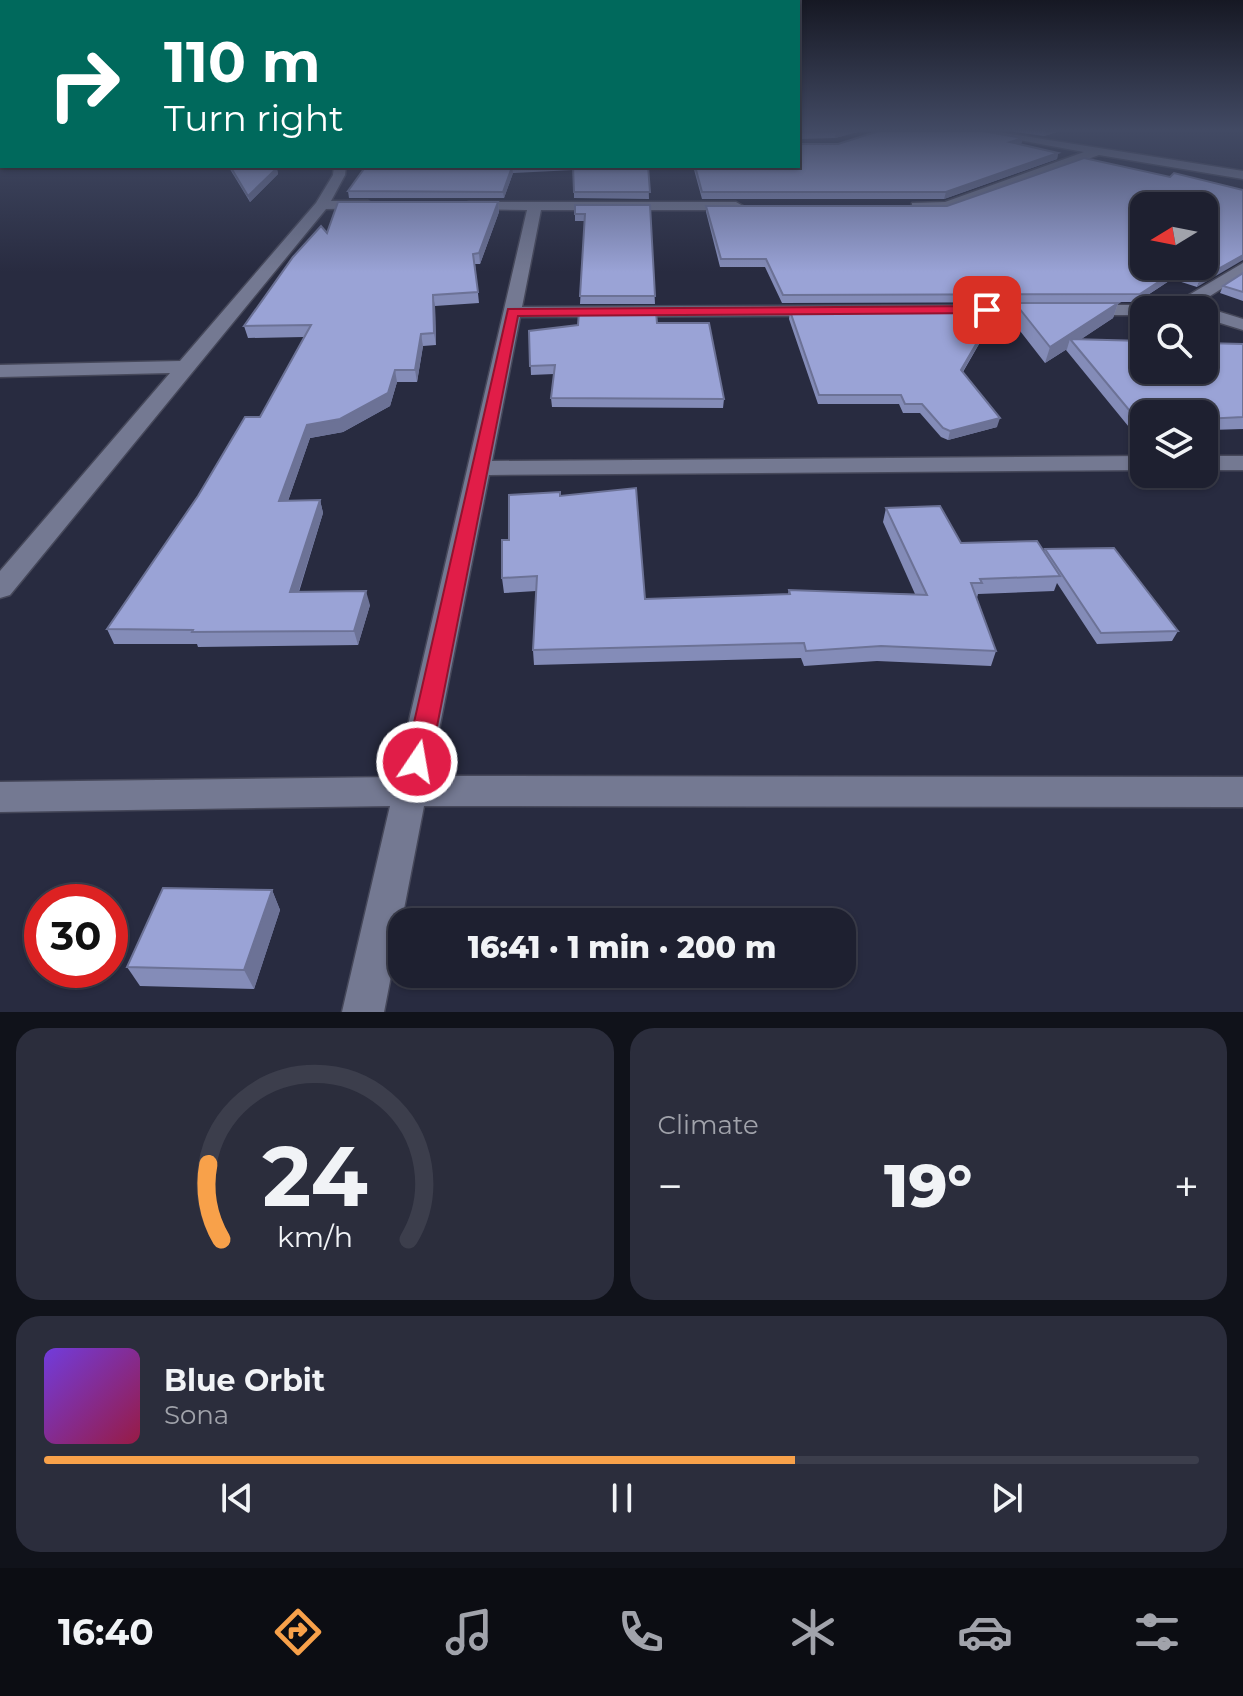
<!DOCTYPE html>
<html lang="en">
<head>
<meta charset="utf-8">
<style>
  :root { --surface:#1e2030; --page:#2b2d3c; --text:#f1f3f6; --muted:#a1a3ab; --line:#3c3e4c; --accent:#f8a14a }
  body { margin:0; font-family:Montserrat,sans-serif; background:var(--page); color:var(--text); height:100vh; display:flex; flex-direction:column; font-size:30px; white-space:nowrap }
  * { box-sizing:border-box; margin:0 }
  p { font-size:26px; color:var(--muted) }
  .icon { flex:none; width:44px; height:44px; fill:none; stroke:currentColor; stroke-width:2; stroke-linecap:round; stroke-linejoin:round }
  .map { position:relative; height:1012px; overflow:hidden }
  .details { display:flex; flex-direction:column; gap:16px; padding:16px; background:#10121a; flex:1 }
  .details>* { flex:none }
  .banner { position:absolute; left:0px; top:0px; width:800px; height:168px; box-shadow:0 2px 6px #0004,0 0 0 2px var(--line); background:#00695c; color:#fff; overflow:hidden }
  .needle { width:52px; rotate:260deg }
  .buttons { position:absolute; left:1130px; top:192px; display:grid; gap:16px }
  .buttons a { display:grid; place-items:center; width:88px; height:88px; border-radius:16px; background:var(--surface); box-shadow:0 2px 6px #0004,0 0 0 2px var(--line); font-size:40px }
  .speed { position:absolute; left:24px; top:884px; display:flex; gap:16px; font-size:40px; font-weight:700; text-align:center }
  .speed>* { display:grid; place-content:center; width:104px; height:104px; border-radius:50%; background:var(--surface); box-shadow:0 2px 6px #0004,0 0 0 2px var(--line); line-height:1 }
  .speed .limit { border:12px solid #d22; background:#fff; color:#111 }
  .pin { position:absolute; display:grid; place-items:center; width:68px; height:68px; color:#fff; margin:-34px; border-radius:16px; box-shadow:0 4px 12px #0006 }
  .me { position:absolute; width:88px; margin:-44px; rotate:12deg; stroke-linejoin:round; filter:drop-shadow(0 0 6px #0008) }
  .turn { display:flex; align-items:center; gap:28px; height:168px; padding:0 32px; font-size:36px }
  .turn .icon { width:104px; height:104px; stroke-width:2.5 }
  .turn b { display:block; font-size:56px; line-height:68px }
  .big { font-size:60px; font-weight:800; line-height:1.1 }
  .details .widget { flex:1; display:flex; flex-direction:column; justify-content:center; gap:12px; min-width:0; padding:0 28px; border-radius:24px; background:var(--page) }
  .details .dial { align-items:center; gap:0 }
  .dial svg { height:208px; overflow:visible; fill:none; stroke:var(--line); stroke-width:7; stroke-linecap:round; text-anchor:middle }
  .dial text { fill:var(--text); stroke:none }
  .song { display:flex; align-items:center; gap:24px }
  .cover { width:96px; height:96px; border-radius:12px; background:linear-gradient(135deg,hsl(260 70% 55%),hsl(340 70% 35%)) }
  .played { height:8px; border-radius:4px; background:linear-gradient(90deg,var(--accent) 65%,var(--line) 65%) }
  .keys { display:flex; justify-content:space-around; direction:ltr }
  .heat { display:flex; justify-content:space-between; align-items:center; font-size:44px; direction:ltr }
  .details .tiles { flex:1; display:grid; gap:16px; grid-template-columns:1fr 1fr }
  .widget:last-child { grid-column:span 2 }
  .trip { position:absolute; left:388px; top:908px; width:468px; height:80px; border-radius:24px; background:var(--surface); box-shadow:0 2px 6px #0004,0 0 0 2px var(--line); font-weight:800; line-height:80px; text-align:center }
  .dock { display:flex; height:128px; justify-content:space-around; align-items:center; background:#0c0d13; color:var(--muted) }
  .dock .icon { width:56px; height:56px }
  .dock .on { color:var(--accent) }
  .dock b { font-size:36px; color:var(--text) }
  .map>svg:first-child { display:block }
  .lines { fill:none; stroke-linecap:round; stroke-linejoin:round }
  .minor-casing { stroke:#46485a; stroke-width:3 }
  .minor { fill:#747992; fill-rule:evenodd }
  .wall { fill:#848cb8 }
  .shaded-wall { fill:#6c7296 }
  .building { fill:#9aa3d6; stroke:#6c7296; stroke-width:2; fill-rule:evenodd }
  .route { fill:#e11d48; stroke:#92132f; stroke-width:2 }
</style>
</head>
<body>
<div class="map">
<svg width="1243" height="1012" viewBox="0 0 1243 1012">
  <rect width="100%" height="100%" fill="#282b40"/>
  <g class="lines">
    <g class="minor-casing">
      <g id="minor">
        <polygon points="970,131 992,131 1243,171 1243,179 1099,155 951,209 912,209 912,203 945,202 1084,152"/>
        <polygon points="334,166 346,166 345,175 331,201 368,201 375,205 373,208 326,209 10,595 0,598 0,571 170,373 0,377 0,365 180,361 316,203 333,175"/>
        <polygon points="469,202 736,202 743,206 736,210 541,210 522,307 1044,305 1053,310 1044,315 520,317 492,461 1144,456 1144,470 489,475 430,776 1243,777 1243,807 424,806 384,1012 342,1012 390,806 0,812 0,782 396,777 527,210 464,209 464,203"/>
        <polygon points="1243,263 1243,275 1188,310 1144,310 1144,315 1085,315 1076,310 1085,305 1172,305"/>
        <polygon points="1204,307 1243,319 1243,330 1204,318 1204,310 1197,310"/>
        <rect x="1204" y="456" width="39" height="14"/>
      </g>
    </g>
    <use href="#minor" class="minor"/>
  </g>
  <g class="wall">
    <polygon points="798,131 861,131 835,138 798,139"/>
    <polygon points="1008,131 1060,131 1044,136"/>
    <polygon points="1023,138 1021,144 1020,144 1058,153 1057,159 944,199 702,199 693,166 798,166 838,144"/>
    <polygon points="228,166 276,166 278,174 250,202"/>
    <polygon points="366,166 648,166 649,199 574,198 574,170 513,173 504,198 349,198 348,191"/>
    <polygon points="1170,177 1243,190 1197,287 1172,279 1137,302 782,303 765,267 720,267 706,212 706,206 947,206"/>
    <polygon points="498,202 499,212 480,264 475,264 479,303 435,306 436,345 423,346 417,382 397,382 390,406 343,432 310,438 288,501 320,500 323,513 299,592 370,605 358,645 198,647 197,644 114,644 107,629 260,417 304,337 248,338 244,326 327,233"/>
    <polygon points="575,205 650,205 655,304 580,304 585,221 575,221"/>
    <polygon points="1243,273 1243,301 1220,293 1223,286"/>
    <polygon points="1015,303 1118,303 1113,318 1081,339 1243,344 1243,429 1210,430 1212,432 1207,444 1204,444 1204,414 1144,414 1144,443 1142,443 1066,350 1067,349 1045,363 1010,318"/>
    <polygon points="790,311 994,318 963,372 997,427 948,440 941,437 920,413 903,413 899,404 818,404 789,319"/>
    <polygon points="657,323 724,399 723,408 552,407 551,398 554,374 531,375 529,331"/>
    <polygon points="560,496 645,599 788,594 789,590 915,594 883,522 886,508 961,543 1044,551 1045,549 1178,631 1172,641 1097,644 1057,583 1054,591 978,594 977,598 996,651 991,666 877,661 804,666 801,658 534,665 533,650 536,591 504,593 502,578 509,540"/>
    <polygon points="272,890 280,910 254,989 140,986 127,967"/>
  </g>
  <g class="shaded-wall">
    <polygon points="841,131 861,131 835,138 835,132"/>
    <polygon points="1045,131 1060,131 1044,136"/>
    <polygon points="1023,138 1021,144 1008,148 1010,142"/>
    <polygon points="1058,153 1057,159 944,199 946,192"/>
    <polygon points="512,167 513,173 504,198 503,192"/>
    <polygon points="277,168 278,174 250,202 248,196"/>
    <polygon points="498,202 499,212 480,264 479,253"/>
    <polygon points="1243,255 1243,260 1197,287 1200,279"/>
    <polygon points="1175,271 1172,279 1137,302 1140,294"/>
    <polygon points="433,295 435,306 436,345 434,333"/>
    <polygon points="1118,303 1113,318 1074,344 1070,339 1067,349 1045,363 1050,347"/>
    <polygon points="996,310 994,318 959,378 961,370"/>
    <polygon points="421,334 423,346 417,382 415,370"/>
    <polygon points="395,370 397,382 390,406 343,432 310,438 283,515 279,501 307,425"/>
    <polygon points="1000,418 997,427 948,440 950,431"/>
    <polygon points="320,500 323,513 294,606 290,592"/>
    <polygon points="366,591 370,605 358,645 354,631"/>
    <polygon points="272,890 280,910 254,989 244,970"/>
  </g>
  <g class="building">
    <polygon points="798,131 841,131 835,132 799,133 798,136"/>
    <polygon points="879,131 983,131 1023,138 1010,142 1058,153 946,192 702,192 695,166 798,166 798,144 838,144"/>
    <path d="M 1084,158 L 1170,177 L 1174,173 L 1243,190 L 1243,255 L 1200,279 L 1175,271 L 1140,294 L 783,295 L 766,259 L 721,259 L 706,206 L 947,206 ZM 1144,206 L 1204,206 L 1204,266 L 1144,266 Z"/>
    <polygon points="230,166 276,166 277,168 248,196"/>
    <polygon points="366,166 533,166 512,167 503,192 348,191"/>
    <polygon points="573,166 648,166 650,192 574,192"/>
    <polygon points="338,202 498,202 479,253 473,254 478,292 433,295 434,333 421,334 415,370 395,370 388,393 340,419 307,425 279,501 320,500 290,592 366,591 354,631 192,632 193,630 107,629 198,496 245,417 260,417 311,325 244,326 293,257 321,226 327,233"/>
    <polygon points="575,205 650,205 655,296 580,296 585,214 575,214"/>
    <polygon points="1243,273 1243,292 1223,286"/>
    <polygon points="1015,303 1118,303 1050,347"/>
    <polygon points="996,310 961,370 1000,418 950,431 943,428 922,404 905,404 901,395 819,395 790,311"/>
    <polygon points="579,312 656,312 657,323 709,323 724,399 551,398 555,365 530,366 529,331 578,325"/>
    <polygon points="1070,339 1144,341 1144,370 1204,370 1204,343 1243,344 1243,417 1204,419 1204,414 1144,414 1144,428"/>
    <polygon points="1204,426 1212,432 1204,432"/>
    <polygon points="636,488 645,599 790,594 789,590 927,595 886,508 940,506 961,543 1037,541 1060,576 980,579 982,583 971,583 996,651 881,646 806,651 804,643 533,650 537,576 502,578 502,540 509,540 509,495 560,492 560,496"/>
    <polygon points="1114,548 1178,631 1101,633 1045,549"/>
    <polygon points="163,888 272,890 244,970 127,967"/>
  </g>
  <linearGradient id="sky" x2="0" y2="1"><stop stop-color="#161823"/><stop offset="0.48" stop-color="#424a64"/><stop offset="1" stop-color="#424a64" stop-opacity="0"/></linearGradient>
  <rect width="1243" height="272" fill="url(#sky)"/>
  <polygon class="route" points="987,306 993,310 991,313 518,316 430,762 426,769 417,772 409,769 405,762 508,309"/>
</svg>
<div class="buttons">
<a><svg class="needle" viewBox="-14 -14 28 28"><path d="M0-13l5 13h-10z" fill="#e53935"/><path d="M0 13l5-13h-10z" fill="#a1a3ab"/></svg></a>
<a><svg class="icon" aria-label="search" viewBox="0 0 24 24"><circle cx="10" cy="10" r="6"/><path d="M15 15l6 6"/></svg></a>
<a><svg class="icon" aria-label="layers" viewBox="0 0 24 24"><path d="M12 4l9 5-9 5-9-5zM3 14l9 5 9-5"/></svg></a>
</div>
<div class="speed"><div class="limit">30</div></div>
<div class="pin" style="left:987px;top:310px;background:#d93025"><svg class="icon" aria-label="arrive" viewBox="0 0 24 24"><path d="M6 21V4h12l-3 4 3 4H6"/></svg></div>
<svg class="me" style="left:417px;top:762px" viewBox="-20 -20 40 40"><circle r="17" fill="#e11d48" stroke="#fff" stroke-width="3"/><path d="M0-11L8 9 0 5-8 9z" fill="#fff"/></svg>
<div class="trip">16:41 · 1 min · 200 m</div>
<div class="banner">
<div class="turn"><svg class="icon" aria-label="right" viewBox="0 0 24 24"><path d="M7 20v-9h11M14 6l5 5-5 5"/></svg><div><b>110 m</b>Turn right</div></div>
</div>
</div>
<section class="details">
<div class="tiles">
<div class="widget dial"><svg viewBox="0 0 100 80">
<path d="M14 69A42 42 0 1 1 86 69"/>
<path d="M14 69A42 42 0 0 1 9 40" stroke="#f8a14a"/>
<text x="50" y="56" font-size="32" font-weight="700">24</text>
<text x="50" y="72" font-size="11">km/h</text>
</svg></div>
<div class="widget"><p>Climate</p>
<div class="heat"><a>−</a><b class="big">19°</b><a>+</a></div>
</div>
<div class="widget">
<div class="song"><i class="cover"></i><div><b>Blue Orbit</b><p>Sona</p></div></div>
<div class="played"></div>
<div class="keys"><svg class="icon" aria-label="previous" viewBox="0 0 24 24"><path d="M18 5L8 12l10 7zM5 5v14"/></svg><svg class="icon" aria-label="pause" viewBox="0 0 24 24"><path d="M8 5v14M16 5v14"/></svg><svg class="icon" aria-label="next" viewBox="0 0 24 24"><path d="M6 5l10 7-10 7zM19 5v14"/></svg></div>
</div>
</div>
</section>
<nav class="dock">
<b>16:40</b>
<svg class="icon on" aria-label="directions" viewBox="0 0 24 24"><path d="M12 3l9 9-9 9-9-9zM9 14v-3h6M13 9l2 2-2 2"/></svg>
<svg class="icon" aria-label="music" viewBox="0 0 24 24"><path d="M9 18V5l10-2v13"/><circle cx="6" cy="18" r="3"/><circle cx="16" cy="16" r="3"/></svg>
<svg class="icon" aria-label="phone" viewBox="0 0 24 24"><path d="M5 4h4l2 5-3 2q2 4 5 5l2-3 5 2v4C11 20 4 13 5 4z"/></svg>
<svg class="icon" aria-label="climate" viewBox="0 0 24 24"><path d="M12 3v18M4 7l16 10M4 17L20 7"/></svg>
<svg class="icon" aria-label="car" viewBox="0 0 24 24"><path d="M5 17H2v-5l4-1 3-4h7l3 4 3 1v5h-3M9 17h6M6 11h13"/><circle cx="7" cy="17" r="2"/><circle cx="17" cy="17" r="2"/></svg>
<svg class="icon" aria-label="filters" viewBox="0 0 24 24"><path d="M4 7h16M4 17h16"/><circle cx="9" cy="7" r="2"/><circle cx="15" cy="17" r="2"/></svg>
</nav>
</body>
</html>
